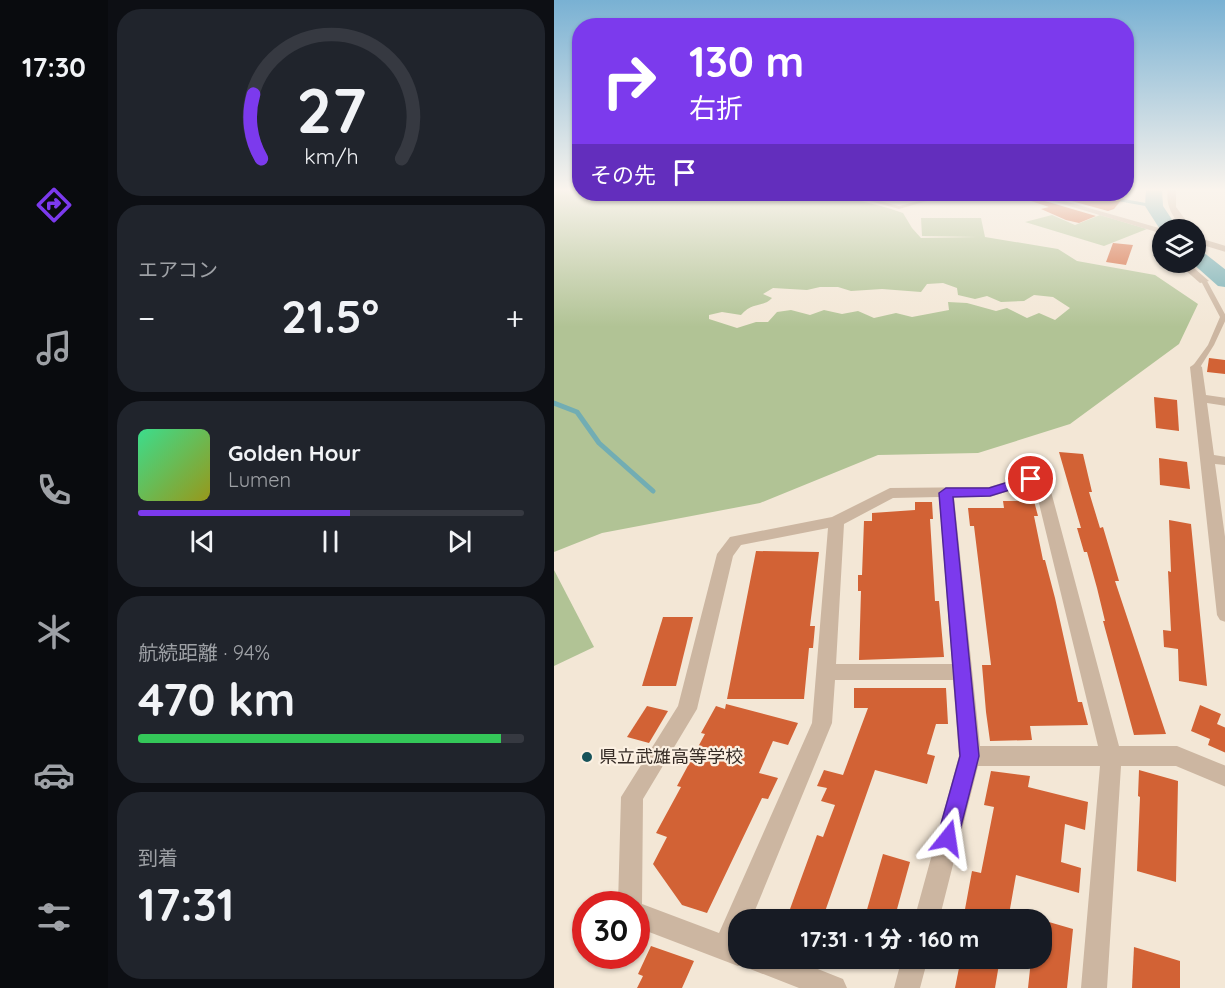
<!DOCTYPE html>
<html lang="ja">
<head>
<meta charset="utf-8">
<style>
  :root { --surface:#171b24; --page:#20242c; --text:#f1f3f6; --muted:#9ea1a6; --line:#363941; --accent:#7c3aed }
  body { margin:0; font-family:Quicksand,"Noto Sans JP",sans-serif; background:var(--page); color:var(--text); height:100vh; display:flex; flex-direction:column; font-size:22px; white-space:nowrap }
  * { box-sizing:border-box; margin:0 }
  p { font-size:20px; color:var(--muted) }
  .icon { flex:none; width:33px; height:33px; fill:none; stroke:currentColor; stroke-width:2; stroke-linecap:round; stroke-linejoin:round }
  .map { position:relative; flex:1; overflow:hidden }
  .details { display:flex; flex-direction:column; gap:9px; padding:9px; background:#0d0f14; width:446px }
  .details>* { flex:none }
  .hud { position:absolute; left:18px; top:18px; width:562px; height:183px; border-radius:24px; box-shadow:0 2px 4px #0004; background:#7c3aed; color:#fff; overflow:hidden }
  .fabs { position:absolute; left:598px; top:219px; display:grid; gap:12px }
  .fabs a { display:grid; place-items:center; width:54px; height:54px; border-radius:50%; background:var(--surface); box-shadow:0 2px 4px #0004; font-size:30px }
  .speed { position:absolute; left:18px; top:891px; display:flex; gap:12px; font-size:30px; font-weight:700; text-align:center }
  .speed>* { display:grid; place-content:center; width:78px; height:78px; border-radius:50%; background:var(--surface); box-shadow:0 2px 4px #0004; line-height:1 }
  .speed .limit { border:9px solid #d22; background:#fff; color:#111 }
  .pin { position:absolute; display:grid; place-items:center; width:51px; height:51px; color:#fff; margin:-26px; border:3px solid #fff; border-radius:50%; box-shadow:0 2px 6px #0007 }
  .me { position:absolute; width:66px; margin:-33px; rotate:15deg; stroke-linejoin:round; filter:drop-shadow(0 0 4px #0008) }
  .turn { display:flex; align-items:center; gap:21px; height:126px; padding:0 18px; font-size:27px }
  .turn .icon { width:78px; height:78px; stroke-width:2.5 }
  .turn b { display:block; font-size:42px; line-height:51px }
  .then { display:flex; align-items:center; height:57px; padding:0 18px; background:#0003; gap:12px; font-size:22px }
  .big { font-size:45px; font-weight:800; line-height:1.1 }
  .details .tile { flex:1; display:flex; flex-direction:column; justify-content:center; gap:9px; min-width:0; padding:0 21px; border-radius:24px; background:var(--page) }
  .details .dial { align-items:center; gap:0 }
  .dial svg { height:156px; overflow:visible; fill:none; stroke:var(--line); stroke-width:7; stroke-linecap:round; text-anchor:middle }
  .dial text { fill:var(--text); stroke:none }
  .song { display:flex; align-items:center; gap:18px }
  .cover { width:72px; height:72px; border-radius:9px; background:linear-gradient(135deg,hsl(150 70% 55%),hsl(60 70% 35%)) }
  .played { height:6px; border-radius:3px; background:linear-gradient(90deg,var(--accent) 55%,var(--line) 55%) }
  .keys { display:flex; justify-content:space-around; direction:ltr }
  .heat { display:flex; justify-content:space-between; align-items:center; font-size:33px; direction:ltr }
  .charge { height:9px; border-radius:4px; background:linear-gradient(90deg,#34c759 94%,var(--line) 0) }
  .trip { position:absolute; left:174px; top:909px; width:324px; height:60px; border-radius:24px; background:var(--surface); box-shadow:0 2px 4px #0004; font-weight:800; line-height:60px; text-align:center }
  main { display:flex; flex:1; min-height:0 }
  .menu { display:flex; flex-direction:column; width:108px; justify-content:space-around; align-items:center; background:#090b0e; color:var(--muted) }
  .menu .icon { width:42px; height:42px }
  .menu .on { color:var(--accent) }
  .menu b { font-size:27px; color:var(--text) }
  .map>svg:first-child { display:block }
  .green { fill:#b1c395; fill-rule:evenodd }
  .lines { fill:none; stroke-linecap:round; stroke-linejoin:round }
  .stream-far1 { stroke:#72adb3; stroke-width:3 }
  .stream { stroke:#72adb3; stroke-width:5 }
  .river { fill:#72adb3; fill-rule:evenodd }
  .building { fill:#d26235 }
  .lane { fill:#ccb6a1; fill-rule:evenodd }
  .street { fill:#ccb6a1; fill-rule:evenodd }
  .route { fill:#7c3aed; stroke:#51269a; stroke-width:1.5 }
  .poi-dot { fill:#17535a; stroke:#fbf0e2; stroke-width:2 }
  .labels { text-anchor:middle; stroke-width:4.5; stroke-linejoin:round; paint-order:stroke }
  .near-poi-label { font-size:18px; fill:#352b25; stroke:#fbf0e2; text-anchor:start }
</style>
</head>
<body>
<main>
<nav class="menu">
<b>17:30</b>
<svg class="icon on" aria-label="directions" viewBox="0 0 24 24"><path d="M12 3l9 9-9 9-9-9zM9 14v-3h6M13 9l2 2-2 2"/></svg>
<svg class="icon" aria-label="music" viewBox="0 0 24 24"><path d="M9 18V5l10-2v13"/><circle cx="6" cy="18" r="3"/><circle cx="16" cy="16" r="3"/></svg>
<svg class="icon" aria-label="phone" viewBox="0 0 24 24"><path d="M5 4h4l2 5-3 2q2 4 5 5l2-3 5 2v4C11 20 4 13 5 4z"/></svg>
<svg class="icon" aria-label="climate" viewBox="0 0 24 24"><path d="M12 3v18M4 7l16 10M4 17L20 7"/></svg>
<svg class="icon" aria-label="car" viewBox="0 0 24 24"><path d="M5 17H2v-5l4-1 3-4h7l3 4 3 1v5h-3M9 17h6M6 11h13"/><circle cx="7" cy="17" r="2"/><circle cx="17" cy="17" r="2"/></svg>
<svg class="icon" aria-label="filters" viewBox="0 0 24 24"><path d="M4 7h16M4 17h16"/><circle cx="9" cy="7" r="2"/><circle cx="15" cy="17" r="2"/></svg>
</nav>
<section class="details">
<div class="tile dial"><svg viewBox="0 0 100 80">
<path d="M14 69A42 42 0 1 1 86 69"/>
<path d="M14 69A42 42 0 0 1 10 36" stroke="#7c3aed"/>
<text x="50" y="56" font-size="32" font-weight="700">27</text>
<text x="50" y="72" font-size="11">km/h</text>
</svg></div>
<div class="tile"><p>エアコン</p>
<div class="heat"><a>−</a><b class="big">21.5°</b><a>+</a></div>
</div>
<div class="tile">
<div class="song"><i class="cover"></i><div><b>Golden Hour</b><p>Lumen</p></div></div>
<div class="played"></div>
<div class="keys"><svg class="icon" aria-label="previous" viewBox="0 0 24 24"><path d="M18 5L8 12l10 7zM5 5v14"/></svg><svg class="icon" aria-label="pause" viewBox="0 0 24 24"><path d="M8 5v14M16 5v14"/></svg><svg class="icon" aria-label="next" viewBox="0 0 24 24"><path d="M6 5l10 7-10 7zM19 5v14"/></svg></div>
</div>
<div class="tile"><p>航続距離 · 94%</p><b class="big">470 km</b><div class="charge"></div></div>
<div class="tile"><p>到着</p><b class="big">17:31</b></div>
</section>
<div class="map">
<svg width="672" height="988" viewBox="0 0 672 988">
  <rect width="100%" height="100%" fill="#f3e7d6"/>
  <g class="green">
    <path d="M 0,189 L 25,189 L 26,194 L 248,194 C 284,196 315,201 349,213 L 358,228 L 367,238 L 423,237 L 368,236 L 367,218 L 427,218 L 431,237 L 504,249 L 523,261 L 601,275 L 644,304 L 625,344 L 516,424 L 424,453 L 324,455 L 206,503 L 48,533 L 0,552 ZM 389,283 L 403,288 L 404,295 L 421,299 L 433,296 L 447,302 L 470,301 L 480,295 L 499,297 L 516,308 L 501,320 L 485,313 L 473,318 L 453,308 L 442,311 L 413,303 L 394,302 L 395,310 L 358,317 L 342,313 L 320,318 L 304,311 L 288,314 L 270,310 L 256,315 L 237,310 L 223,312 L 214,322 L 202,322 L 183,328 L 155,319 L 155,315 L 168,312 L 187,315 C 199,301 209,308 218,298 L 209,294 L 219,288 L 253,290 L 266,287 L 284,287 L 297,291 L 328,289 L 367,292 L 373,284 Z"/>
    <polygon points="498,215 521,225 546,215 593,229 550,246 471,222"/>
    <polygon points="0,570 40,647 0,666"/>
  </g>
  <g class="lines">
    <polyline class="stream-far1" points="561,199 600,206"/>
    <polyline class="stream" points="0,403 23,412 45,443 99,491"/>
    <g class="river">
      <polygon points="592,189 608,189 609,206 625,230 609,230 609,234 591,206"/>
      <polygon points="642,250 649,252 672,270 672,287 664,286 637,262 642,262"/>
    </g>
  </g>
  <g class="building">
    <polygon points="463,194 473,194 474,196 542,216 525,223 512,220 487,209 495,207 462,196"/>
    <polygon points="492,194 572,194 560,209 554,211"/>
    <polygon points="559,243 579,245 572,265 552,262"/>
    <polygon points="655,358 672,360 672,374 653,372"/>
    <polygon points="600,397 623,400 625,431 602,428"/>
    <polygon points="505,452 529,454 538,492 535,492 546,528 549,527 565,581 561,581 612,734 580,735 549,621 551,621 543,588 533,552 530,552 523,528 527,528"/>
    <polygon points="605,458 633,462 636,489 606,485"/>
    <polygon points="449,501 480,501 484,516 480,516 489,560 491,560 501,598 524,702 528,702 534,725 476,726 478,740 436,741 432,712 428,665 437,665 420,526 416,526 414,508 450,508"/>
    <polygon points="361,502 378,502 379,519 376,519 381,601 385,601 390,657 305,660 307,591 304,591 304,575 308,575 310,521 318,521 318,513 361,510"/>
    <polygon points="615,520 637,524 653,686 625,681 624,649 610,647 609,630 617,631 614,571 617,572"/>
    <polygon points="202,551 265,552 256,626 261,626 259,648 255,648 250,699 173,699"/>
    <polygon points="109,617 139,617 122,686 88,686"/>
    <polygon points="300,688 392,688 394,724 382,724 373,754 381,756 373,784 321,770 268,920 232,920 263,835 269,837 281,805 267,801 273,788 263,786 270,770 289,775 314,708 300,708"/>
    <polygon points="172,704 244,723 234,745 219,741 205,773 224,778 214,799 208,798 153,913 128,905 99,864 113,837 102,833 127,787 123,786 151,734 147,733 162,706 171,709"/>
    <polygon points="646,705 667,714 663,724 672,728 672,753 654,745 656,739 637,731"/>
    <polygon points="93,706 114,711 95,743 73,737"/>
    <polygon points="585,770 624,781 622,882 583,871 586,797 584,796"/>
    <polygon points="437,771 476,776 474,787 534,802 531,830 511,824 507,862 527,868 525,893 462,875 454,920 409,920 418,871 427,873 440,807 430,805"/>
    <polygon points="329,854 356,862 340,920 310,920"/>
    <polygon points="488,920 519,929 513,988 474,988 477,960 488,963"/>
    <polygon points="97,946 140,961 128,988 83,988 89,976 84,974"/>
    <polygon points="580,947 626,961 626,988 578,988"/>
    <polygon points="407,958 446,958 441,988 401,988"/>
  </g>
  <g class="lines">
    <g class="lane">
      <polygon points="280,194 305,196 345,206 392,194 398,194 345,209 305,198"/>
      <polygon points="648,280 653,281 672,316 672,319 660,345 645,369 642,369 638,367 654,345 666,317 647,281"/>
    </g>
    <g class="street">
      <path d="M 614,189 L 622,189 L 622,207 L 639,230 L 630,230 C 619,217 611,206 614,189 Z"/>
      <polygon points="475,194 486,194 612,230 609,230 609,234 606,233"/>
      <polygon points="642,237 672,246 672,252 642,243"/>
      <polygon points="622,262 633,262 655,281 646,283"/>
      <polygon points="642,363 648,367 652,395 672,398 672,406 653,403 660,455 672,457 672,465 661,464 672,544 672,622 666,620 663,615 636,367"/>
      <path d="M 477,474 L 493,481 L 495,484 L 565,746 L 623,746 L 672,766 L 672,787 L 622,766 L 567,766 L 553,988 L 527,988 L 546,766 L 424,766 L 385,920 L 360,920 L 405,756 L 399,680 L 281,680 L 278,723 L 197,920 L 184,920 L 184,958 L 236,958 L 289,979 L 293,988 L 245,988 L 191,967 L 189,964 L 184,966 L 82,927 L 82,904 L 64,904 L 67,797 L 124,706 L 163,554 L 176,537 L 278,517 L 336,488 L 435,487 ZM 476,484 L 481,487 L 544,746 L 426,746 L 400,497 L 436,497 ZM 385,497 L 398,664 L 282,664 L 290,524 L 339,498 ZM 274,528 L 258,723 L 165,933 L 88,904 L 89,799 L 143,709 L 179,556 L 187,545 Z"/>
      <polygon points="348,958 374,958 366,988 340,988"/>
    </g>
  </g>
  <linearGradient id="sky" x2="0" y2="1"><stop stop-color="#79b1d3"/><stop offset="0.58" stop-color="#faf4ed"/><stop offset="1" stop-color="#faf4ed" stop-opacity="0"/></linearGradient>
  <rect width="672" height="327" fill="url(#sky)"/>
  <polygon class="route" points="477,475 484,479 482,482 436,496 399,497 425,756 404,838 401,845 394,848 386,845 383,838 406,756 385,493 392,488 435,488"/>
  <circle class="poi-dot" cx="33" cy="757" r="6"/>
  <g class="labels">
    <g class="near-poi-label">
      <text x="45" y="763">県立武雄高等学校</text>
    </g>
  </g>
</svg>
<div class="fabs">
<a><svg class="icon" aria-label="layers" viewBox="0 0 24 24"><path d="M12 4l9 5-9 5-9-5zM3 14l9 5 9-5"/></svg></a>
</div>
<div class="speed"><div class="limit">30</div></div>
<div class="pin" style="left:477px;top:479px;background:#d93025"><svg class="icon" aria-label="arrive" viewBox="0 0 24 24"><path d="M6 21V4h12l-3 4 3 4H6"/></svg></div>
<svg class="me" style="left:394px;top:838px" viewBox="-20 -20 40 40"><path d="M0-17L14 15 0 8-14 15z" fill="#7c3aed" stroke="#fff" stroke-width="4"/></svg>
<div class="trip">17:31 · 1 分 · 160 m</div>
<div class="hud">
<div class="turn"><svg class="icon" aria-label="right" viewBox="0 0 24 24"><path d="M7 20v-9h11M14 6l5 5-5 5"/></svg><div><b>130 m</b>右折</div></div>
<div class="then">その先<svg class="icon" aria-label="arrive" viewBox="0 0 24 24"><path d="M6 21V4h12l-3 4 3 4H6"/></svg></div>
</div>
</div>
</main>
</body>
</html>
